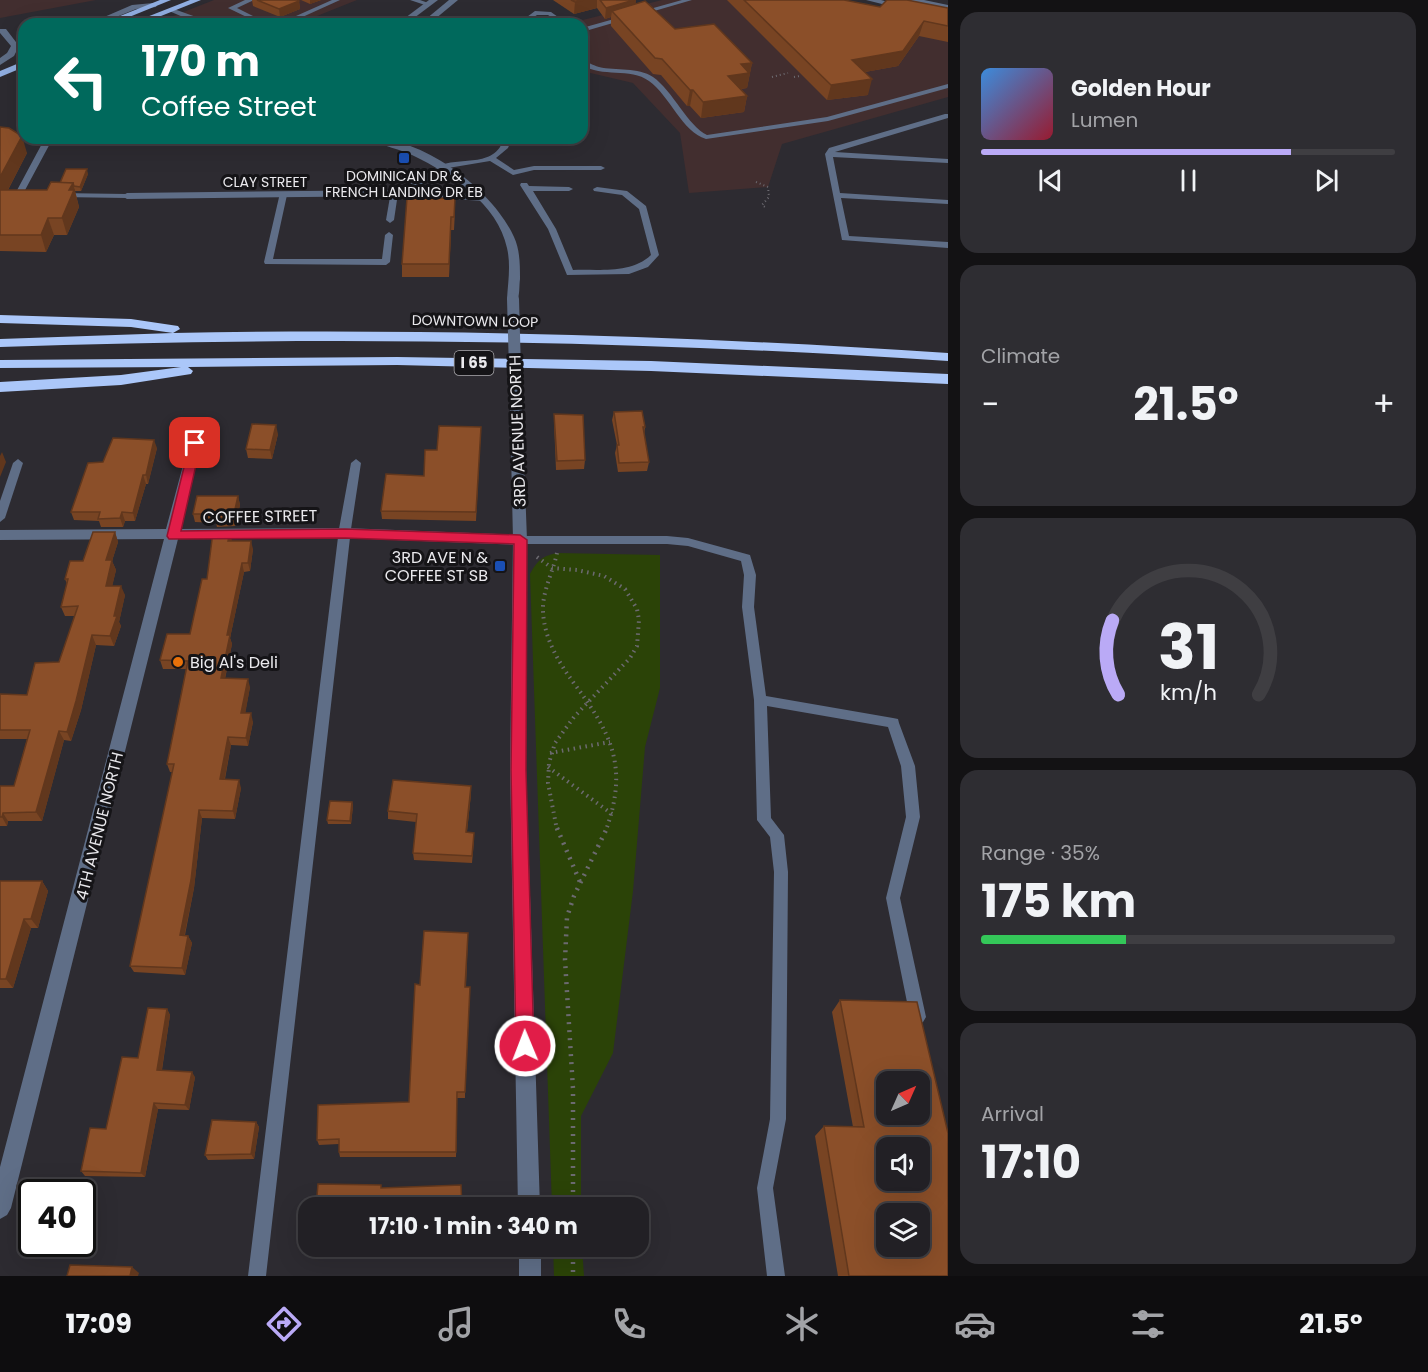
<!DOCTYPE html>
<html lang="en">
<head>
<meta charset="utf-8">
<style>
  :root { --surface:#222025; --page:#2e2d32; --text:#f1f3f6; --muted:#a2a3a7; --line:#3f3e42; --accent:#baaaf6 }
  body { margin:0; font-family:Poppins,sans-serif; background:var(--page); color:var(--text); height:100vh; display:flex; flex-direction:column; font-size:22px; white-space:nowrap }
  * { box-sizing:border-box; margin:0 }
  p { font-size:20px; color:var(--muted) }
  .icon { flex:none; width:33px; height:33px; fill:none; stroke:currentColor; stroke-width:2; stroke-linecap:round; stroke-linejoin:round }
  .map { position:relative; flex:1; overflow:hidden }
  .side { display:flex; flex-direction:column; gap:12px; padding:12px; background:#131214; width:480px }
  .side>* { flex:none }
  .hud { position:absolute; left:18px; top:18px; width:570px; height:126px; border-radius:18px; box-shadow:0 6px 24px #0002,0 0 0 2px var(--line); background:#00695c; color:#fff; overflow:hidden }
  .needle { width:39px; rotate:45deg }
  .tools { position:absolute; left:876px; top:1071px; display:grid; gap:12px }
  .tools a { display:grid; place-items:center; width:54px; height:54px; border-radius:12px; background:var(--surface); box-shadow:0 6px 24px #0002,0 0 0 2px var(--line); font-size:30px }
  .speed { position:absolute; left:18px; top:1179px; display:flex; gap:12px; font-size:30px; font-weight:700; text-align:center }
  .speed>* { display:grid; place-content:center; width:78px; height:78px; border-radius:50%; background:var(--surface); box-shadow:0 6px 24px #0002,0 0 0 2px var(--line); line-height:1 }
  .speed .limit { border:3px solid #111; border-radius:9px; background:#fff; color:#111 }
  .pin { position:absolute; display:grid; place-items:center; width:51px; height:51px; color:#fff; margin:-26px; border-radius:12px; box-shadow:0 3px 9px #0006 }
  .me { position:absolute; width:66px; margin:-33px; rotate:359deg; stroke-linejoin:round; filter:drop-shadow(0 0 4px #0008) }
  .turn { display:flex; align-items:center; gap:21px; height:126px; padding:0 24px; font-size:27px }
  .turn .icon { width:78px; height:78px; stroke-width:2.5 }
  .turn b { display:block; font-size:42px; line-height:51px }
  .big { font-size:45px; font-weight:700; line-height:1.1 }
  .side .card { flex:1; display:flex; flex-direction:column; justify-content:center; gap:9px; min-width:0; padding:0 21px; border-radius:18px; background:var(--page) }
  .side .dial { align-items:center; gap:0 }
  .dial svg { height:156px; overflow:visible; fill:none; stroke:var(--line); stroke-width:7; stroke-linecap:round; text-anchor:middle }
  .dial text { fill:var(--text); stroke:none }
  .song { display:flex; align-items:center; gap:18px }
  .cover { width:72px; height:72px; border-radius:9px; background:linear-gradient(135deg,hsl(210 70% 55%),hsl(350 70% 35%)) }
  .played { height:6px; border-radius:3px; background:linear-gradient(90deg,var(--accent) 75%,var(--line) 75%) }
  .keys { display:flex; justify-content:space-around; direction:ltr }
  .heat { display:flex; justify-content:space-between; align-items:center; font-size:33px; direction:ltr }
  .charge { height:9px; border-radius:4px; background:linear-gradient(90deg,#34c759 35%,var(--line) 0) }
  .trip { position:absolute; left:298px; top:1197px; width:351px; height:60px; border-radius:18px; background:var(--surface); box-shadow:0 6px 24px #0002,0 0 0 2px var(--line); font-weight:700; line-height:60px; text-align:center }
  .tabs { display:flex; height:96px; justify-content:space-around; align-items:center; background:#0e0d0f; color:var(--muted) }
  .tabs .icon { width:42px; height:42px }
  .tabs .on { color:var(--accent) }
  .tabs b { font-size:27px; color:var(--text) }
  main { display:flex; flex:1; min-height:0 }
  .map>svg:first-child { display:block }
  .commercial { fill:#422e2f }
  .green { fill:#2b4307 }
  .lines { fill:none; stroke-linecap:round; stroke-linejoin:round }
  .path-far2 { stroke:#6c6a70; stroke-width:2; stroke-dasharray:1 3; stroke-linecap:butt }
  .path-far1 { stroke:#6c6a70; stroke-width:4; stroke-dasharray:1.5 4.5; stroke-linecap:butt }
  .path { stroke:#6c6a70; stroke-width:4.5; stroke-dasharray:2 6; stroke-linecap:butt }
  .service { fill:#5f6e87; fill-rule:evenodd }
  .minor { fill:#5f6e87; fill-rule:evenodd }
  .tertiary { fill:#5f6e87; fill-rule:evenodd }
  .primary { fill:#90aee1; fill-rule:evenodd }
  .motorway { fill:#abc7f9; fill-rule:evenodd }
  .tertiary-bridge { stroke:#5f6e87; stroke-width:12 }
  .wall { fill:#784423 }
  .shaded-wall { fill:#61371d }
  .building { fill:#8b4f29; stroke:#61371d; stroke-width:1.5; fill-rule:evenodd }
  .route { fill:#e11d48; stroke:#92132f; stroke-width:1.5 }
  .transit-dot { fill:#1a4fb4; stroke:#151417; stroke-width:2 }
  .food-dot { fill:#e8710a; stroke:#151417; stroke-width:2 }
  .labels { text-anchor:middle; stroke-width:6; stroke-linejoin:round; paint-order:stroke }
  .far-poi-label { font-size:14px; fill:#eae9ed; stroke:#151417 }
  .far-street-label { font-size:14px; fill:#eae9ed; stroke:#151417 }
  .shield { fill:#151417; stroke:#aaa9ad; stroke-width:1.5 }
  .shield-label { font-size:15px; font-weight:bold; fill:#eae9ed }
  .street-label { font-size:16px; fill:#eae9ed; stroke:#151417 }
  .poi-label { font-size:16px; fill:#eae9ed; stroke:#151417; text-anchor:end }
</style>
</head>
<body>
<main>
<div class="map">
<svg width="948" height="1276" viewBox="0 0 948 1276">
  <rect width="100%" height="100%" fill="#2d2b31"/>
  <g class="commercial">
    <polygon points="0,0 96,0 0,18"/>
    <polygon points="214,0 357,0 297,24 153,24"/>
    <polygon points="662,0 841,0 948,20 948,97 782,144 768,187 689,193 680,133 633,83 582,71 582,24 567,24"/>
  </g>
  <g class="green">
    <path d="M 557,553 L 660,555 L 660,688 L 645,747 L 633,891 L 613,1053 L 581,1116 L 581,1208 L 552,1207 L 530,574 C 537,561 542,556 557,553 Z"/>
    <polygon points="553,1247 582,1247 584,1276 554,1276"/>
  </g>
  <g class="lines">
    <g class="path-far2">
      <polyline points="772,77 788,73"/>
      <polyline points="794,77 800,76"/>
      <polyline points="756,182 768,187 769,197 762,205 765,207"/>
    </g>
    <g class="path-far1">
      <path d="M 557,553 C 553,572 542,592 543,611 C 544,638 558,661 573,682 C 611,733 629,766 606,830"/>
      <polyline points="537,557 552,568 577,570 604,576 625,589 637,609 639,620 637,646 630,658 574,717 555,743 549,763 548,783 557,830"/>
      <polyline points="550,753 610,742"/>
      <polyline points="548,767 612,814"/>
    </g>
    <g class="path">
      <polyline points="557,828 580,882"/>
      <polyline points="573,1208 573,1089 565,960 567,917 574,896 607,828"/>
      <polyline points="573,1246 573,1276"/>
    </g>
    <g class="service">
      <polygon points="245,0 254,0 237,8 269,24 261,24 228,8"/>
      <polygon points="332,0 340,0 287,24 278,24"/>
      <polygon points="410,0 420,0 431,4 428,6"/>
      <polygon points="682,0 692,0 582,32 582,28"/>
      <polygon points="171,8 213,23 214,24 205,24 189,19 180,24 172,24 183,17 169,11 168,10"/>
      <path d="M 535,11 L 551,12 L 558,17 L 552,23 L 539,24 L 527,17 ZM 537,15 L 548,15 L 551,17 C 545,22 540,21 534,17 Z"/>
      <path d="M 582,59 C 588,62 592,65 599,67 C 616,71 638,67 653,77 C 673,91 688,126 707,135 L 827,117 L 948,84 L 948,88 L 828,121 L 706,139 C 682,132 670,96 649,81 C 630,67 602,78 582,65 Z"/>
      <polygon points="945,114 948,114 948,118 835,152 948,159 948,163 833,157 840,193 948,200 948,204 841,198 849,236 948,242 948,248 842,240 825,154 829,148"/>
      <polygon points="45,138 53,138 24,192 34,194 30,196 16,196 15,194"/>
      <path d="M 504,138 L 529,138 L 525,140 L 511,141 L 508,148 L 496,158 L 514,170 L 534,166 L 601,166 L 605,168 L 601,170 L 534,170 L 513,175 L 490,161 L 442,169 L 438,167 C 458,155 495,170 504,138 Z"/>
      <path d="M 521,183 L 527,183 L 529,186 L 569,187 L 573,189 L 569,191 L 533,191 L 556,229 L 573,270 C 600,269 631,274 651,255 L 639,209 L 622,195 L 594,191 L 593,189 L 597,187 L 627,191 L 646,206 L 659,255 L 648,267 L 629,274 L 567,275 L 548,229 L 520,185 Z"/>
      <polygon points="391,191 398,193 394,220 390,223 386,220"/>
      <polygon points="57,193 127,194 131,196 127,198 60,197 56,195"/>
      <polygon points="280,193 287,195 273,259 382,259 385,235 389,232 393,235 390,262 386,265 265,264 264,262"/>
      <polygon points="18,459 23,463 5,518 0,522 0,501 13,463"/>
      <polygon points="356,459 361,463 351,529 266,1276 248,1276 339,529 351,463"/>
      <polygon points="520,536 667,536 688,538 750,555 756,575 754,607 766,696 893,718 898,719 899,723 915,766 920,817 900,898 926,1017 923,1022 918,1025 913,1022 910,1017 886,898 906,817 901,766 888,727 767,706 771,818 784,835 788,872 786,1119 773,1188 785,1276 767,1276 757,1188 770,1119 774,872 770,837 757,820 754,700 742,607 744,575 741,561 688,546 667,544 520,544 514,540"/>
    </g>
    <g class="minor">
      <polygon points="442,164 447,167 445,169 413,191 481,196 486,199 485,201 403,196 127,199 122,196 127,193 401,190"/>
      <polygon points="195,439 201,443 180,529 345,528 520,535 527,540 520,545 345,538 178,539 11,1208 7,1215 0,1219 0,1167 164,539 0,540 0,530 166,529 189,443"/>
    </g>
    <g class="tertiary">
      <polygon points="429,0 438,0 406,24 397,24"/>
      <polygon points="449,0 458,0 429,24 420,24"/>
      <polygon points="866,0 881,0 906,7 902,9"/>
      <polygon points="907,0 924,0 948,5 948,9"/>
      <polygon points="153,3 157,5 156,7 136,9 99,24 88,24 132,5"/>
      <polygon points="0,29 6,29 19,46 14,56 0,65 0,58 7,53 11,46 0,33"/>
      <path d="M 371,138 C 424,138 493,190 514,237 C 520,250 520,265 520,279 C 519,286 520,295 517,301 L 509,301 L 507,299 C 508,282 511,265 507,248 C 498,204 451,174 414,156 C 401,149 382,147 371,138 Z"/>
      <polygon points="516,402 522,406 527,540 526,770 540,1208 518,1208 510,770 513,540 510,406"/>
      <rect x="519" y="1246" width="22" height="30"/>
    </g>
    <g class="primary">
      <polygon points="160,0 171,0 112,24 100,24"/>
      <polygon points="190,0 201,0 141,24 129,24"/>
      <polygon points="24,61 24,67 0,77 0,71"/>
    </g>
    <g class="motorway">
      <path d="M 0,315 L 131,319 L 178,326 L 180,329 L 173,333 C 432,328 690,336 948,353 L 948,361 C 632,340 317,336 0,347 L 0,339 L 173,333 L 131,327 L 0,323 Z"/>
      <polygon points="397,357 651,361 948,374 948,384 651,371 397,365 188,367 193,371 191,374 121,385 0,392 0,382 121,375 181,367 0,368 0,360"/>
    </g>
    <polyline class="tertiary-bridge" points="513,299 516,406"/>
  </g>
  <g class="wall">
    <polygon points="252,0 297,0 299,1 300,9 280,17 253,6"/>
    <polygon points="301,0 321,0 310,4"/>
    <polygon points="553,0 636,0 635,4 675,29 752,63 747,88 741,89 747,96 744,112 701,118 690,106 687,106 661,75 653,74 611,26 611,17 605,19 597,8 574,14"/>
    <polygon points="727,0 844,0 880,7 948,8 948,42 919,36 898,66 865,72 868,95 827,100"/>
    <polygon points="0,127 27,153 8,190 47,190 60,183 88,174 81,191 75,191 79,207 67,235 54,235 46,252 0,251"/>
    <polygon points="455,211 454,230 451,230 449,277 402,277 402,264"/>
    <polygon points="614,412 645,427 644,436 649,462 647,471 618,472 615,453 617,445 612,420"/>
    <polygon points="554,414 585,460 584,469 556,470 554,423"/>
    <polygon points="481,427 476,521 382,519 381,511 424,476 437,450"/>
    <polygon points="278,434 272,459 248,458 246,449"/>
    <polygon points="157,448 148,484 146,484 135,521 125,521 123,527 101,527 99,521 74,520 71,512 103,462"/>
    <polygon points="238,496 240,505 235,526 217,527 216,523 195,522 193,514"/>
    <polygon points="115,532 118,542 112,561 116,570 112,586 125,595 119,622 121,626 114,646 96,645 81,710 71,741 64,740 42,821 8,821 7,826 0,826 0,786 14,786 27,739 0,739 0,694 27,695 59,662 75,616 65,616 61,607 67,584 65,579"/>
    <polygon points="232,541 253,549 250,571 244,572 230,638 232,644 225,679 250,687 245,713 253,722 248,746 231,745 225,779 241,788 235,819 202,818 194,888 185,935 188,936 192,943 185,975 134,972 130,966 173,772 170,772 167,764 186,669 163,669 160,660 190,634 207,579"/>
    <polygon points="471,794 467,832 474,840 472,863 414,860 413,853 416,822 388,819 388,811"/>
    <polygon points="352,802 353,806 351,824 328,824 327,820"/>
    <polygon points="0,881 42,881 48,891 38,928 31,928 13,988 0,988"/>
    <polygon points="468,933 466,987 465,1098 457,1098 456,1157 340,1157 339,1152 339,1144 319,1145 317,1140 409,1102 420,985"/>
    <polygon points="840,1000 948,1276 838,1276 815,1136 824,1126 853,1127 832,1012"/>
    <polygon points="167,1009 170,1015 162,1070 195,1077 189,1110 158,1109 145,1177 85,1176 81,1171 106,1129 138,1058"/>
    <polygon points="256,1122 259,1127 254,1159 208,1160 205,1155"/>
  </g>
  <g class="shaded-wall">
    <polygon points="310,0 321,0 310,4"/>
    <polygon points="584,0 597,0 597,8 574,14 575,2"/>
    <polygon points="634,0 636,0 635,11 612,11 611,17 605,19 606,8"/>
    <polygon points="299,1 300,9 280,17 279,9"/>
    <polygon points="924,21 919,36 898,66 848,75 852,60"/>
    <polygon points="752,63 747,88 726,91 728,76 741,64"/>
    <polygon points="872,79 868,95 827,100 831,85"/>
    <polygon points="690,90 693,90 690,106 687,106"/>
    <polygon points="747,96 744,112 701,118 703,102"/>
    <polygon points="22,136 27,153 0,205 0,177"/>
    <polygon points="87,169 88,174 81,191 80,187"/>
    <polygon points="73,183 79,207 67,235 62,218 69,190"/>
    <polygon points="451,217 451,230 449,277 449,264"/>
    <polygon points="48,218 54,235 46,252 41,235"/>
    <polygon points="276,425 278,434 272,459 270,450"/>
    <polygon points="154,440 157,448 148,484 146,475"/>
    <polygon points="2,452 6,462 0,477 0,456"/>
    <polygon points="143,475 146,484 135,521 133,513"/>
    <polygon points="238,496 240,505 235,526 233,518"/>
    <polygon points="122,512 125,521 123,527 120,518"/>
    <polygon points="115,532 118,542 112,561 116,570 110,596 106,586 106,560"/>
    <polygon points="230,532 232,541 228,541"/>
    <polygon points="251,541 253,549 250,571 248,563"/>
    <polygon points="242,563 244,572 230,638 232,644 223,687 221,678 227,635"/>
    <polygon points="121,586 125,595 119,622 121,626 114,646 110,636"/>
    <polygon points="92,635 96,645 81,710 71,741 67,732"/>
    <polygon points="248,679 250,687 244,721 241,713"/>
    <polygon points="251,713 253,722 248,746 246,738"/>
    <polygon points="59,731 64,740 42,821 36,812"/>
    <polygon points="228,737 231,745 223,787 220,779"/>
    <polygon points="239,780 241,788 235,819 233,811"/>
    <polygon points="471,786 471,794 466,840 466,832"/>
    <polygon points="352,802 353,806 351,824 350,821"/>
    <polygon points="199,810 202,818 194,888 183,942 180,935"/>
    <polygon points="3,813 8,821 7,826 2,817"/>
    <polygon points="42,881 48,891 38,928 31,919"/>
    <polygon points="24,919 31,928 13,988 6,979"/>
    <polygon points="188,936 192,943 185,975 182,968"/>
    <polygon points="167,1009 170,1015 161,1075 157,1070"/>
    <polygon points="192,1072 195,1077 189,1110 185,1105"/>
    <polygon points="154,1103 158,1109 145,1177 141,1173"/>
    <polygon points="256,1122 259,1127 254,1159 251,1154"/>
    <polygon points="132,1267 139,1273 138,1276 130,1276"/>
  </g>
  <g class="building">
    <polygon points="257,0 297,0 299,1 279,9"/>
    <polygon points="571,0 584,0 575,2"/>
    <polygon points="600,0 634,0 606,8"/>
    <polygon points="744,0 844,0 880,7 887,0 907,0 948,8 948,26 924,21 903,51 852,60 872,79 831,85"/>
    <polygon points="645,1 675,29 714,24 752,63 741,64 749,73 728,76 747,96 703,102 693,90 690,90 662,59 655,58 612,11"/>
    <polygon points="0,127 9,128 22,136 0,177"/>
    <polygon points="66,169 87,169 80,187 74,186 73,183 60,183"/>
    <polygon points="51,182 73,183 69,190 74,190 62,218 48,218 41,235 0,235 0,190 47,190"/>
    <polygon points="407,198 455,198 454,217 451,217 449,264 402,264"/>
    <polygon points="642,411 645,427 643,427 649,462 619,463 617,445 619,445 614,412"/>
    <polygon points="554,414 583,415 585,460 557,461"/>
    <polygon points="252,424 276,425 270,450 246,449"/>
    <polygon points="439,426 481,427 476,512 381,511 386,474 424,476 425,450 437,450"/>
    <polygon points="113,438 154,440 146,475 143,475 133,513 122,512 120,518 98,519 100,512 71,512 88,463 103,462"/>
    <polygon points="197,496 238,496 233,518 215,518 215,514 193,514"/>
    <polygon points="93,532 115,532 106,560 112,560 106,586 121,586 114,616 117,616 110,636 92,635 76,701 67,732 59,731 36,812 3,813 2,817 0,817 0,786 14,786 30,730 0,730 0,694 27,695 35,663 59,662 78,606 61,607 68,579 65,579 70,561 83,561"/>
    <polygon points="213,532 230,532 228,541 251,541 248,563 242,563 227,635 230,635 221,678 248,679 241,713 251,713 246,738 228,737 220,779 239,780 233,811 199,810 191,880 180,935 188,936 182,968 130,966 174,764 167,764 188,661 160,660 167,634 190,634 202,579 207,579"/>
    <polygon points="393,780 471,786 466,832 474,833 472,856 413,853 417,814 388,811"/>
    <polygon points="330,801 352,802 350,821 327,820"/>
    <polygon points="0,881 42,881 31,919 24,919 6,979 0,979"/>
    <polygon points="424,931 468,933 465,987 470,987 465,1092 457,1092 456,1152 339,1152 339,1139 317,1140 318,1105 409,1102 415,984 420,985"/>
    <path d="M 840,1000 L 917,1002 L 948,1133 L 948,1276 L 849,1276 L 824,1126 L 864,1127 ZM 886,1082 L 920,1082 L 920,1114 L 886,1114 ZM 886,1148 L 920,1148 L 920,1180 L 886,1180 ZM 886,1214 L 920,1214 L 920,1246 L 886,1246 Z"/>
    <polygon points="148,1008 167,1009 157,1070 192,1072 185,1105 154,1103 141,1173 81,1171 90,1128 106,1129 122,1057 138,1058"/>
    <polygon points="212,1120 256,1122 251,1154 205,1155"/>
    <polygon points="318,1184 381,1185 381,1188 461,1185 462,1208 316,1208"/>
    <polygon points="70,1265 132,1267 130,1276 67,1276"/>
  </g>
  <polygon class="route" points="195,439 201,443 181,531 345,529 520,535 527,540 526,770 534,1046 531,1053 525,1055 519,1053 516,1046 511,770 514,544 345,538 169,539 167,536 190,443"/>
  <g class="transit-dot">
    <rect x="398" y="152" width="12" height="12" rx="3"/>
    <rect x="494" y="560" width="12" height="12" rx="3"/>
  </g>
  <circle class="food-dot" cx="178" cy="662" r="6"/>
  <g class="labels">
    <g class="far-poi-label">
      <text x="404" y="181">DOMINICAN DR &amp;<tspan x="404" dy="16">FRENCH LANDING DR EB</tspan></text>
    </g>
    <g class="far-street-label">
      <text x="265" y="187">CLAY STREET</text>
      <text transform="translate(475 321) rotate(1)" y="5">DOWNTOWN LOOP</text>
    </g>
    <rect class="shield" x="454.5" y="351" width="39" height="24" rx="4.5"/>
    <g class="shield-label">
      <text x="474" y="368">I 65</text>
    </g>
    <g class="street-label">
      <text transform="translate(517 431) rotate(-92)" y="6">3RD AVENUE NORTH</text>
      <text transform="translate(260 516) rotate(-1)" y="6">COFFEE STREET</text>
      <text transform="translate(99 826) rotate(-76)" y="6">4TH AVENUE NORTH</text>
    </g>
    <g class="poi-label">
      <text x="488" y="563">3RD AVE N &amp;<tspan x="488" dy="18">COFFEE ST SB</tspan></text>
      <text x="190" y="668" text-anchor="start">Big Al's Deli</text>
    </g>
  </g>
</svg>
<div class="tools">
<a><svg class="needle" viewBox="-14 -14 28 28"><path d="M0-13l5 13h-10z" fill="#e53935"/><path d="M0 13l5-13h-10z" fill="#a2a3a7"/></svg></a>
<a><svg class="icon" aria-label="sound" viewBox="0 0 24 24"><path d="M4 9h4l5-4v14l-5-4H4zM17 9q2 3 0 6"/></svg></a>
<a><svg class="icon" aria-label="layers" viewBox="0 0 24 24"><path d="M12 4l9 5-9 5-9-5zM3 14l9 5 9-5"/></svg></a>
</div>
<div class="speed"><div class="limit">40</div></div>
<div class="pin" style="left:195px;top:443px;background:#d93025"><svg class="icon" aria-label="arrive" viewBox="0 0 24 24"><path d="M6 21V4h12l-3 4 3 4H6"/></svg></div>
<svg class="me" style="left:525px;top:1046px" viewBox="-20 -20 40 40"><circle r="17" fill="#e11d48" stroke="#fff" stroke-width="3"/><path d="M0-11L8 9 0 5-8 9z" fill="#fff"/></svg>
<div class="trip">17:10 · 1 min · 340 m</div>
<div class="hud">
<div class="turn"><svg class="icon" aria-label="left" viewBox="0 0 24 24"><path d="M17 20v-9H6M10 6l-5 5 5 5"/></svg><div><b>170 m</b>Coffee Street</div></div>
</div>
</div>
<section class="side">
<div class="card">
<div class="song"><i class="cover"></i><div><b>Golden Hour</b><p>Lumen</p></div></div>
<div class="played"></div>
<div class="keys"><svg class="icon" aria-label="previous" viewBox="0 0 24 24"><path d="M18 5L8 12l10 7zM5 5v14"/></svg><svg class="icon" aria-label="pause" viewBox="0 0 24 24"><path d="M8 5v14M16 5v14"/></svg><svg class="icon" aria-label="next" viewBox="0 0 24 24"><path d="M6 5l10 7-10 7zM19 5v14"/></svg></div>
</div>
<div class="card"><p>Climate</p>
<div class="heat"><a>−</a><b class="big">21.5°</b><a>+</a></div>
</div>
<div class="card dial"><svg viewBox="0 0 100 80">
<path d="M14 69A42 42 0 1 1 86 69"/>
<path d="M14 69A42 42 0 0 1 11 31" stroke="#baaaf6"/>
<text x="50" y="56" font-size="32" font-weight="700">31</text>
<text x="50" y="72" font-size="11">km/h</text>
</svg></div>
<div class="card"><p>Range · 35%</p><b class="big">175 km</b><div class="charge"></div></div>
<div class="card"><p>Arrival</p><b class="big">17:10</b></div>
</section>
</main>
<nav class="tabs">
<b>17:09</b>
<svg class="icon on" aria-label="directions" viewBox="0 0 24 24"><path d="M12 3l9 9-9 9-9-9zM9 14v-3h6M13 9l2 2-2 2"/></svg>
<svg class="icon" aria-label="music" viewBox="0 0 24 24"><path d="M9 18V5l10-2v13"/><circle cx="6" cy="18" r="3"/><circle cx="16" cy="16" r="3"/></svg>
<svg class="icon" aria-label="phone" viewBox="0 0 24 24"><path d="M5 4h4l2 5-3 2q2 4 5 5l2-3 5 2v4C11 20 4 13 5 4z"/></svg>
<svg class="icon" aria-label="climate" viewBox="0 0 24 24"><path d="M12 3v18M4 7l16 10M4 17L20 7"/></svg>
<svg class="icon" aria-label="car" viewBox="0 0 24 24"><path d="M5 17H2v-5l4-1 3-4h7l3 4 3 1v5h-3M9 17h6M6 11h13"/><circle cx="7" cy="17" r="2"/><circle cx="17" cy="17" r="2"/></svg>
<svg class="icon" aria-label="filters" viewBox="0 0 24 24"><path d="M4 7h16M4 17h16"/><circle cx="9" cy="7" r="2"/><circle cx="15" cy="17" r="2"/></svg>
<b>21.5°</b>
</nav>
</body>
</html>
